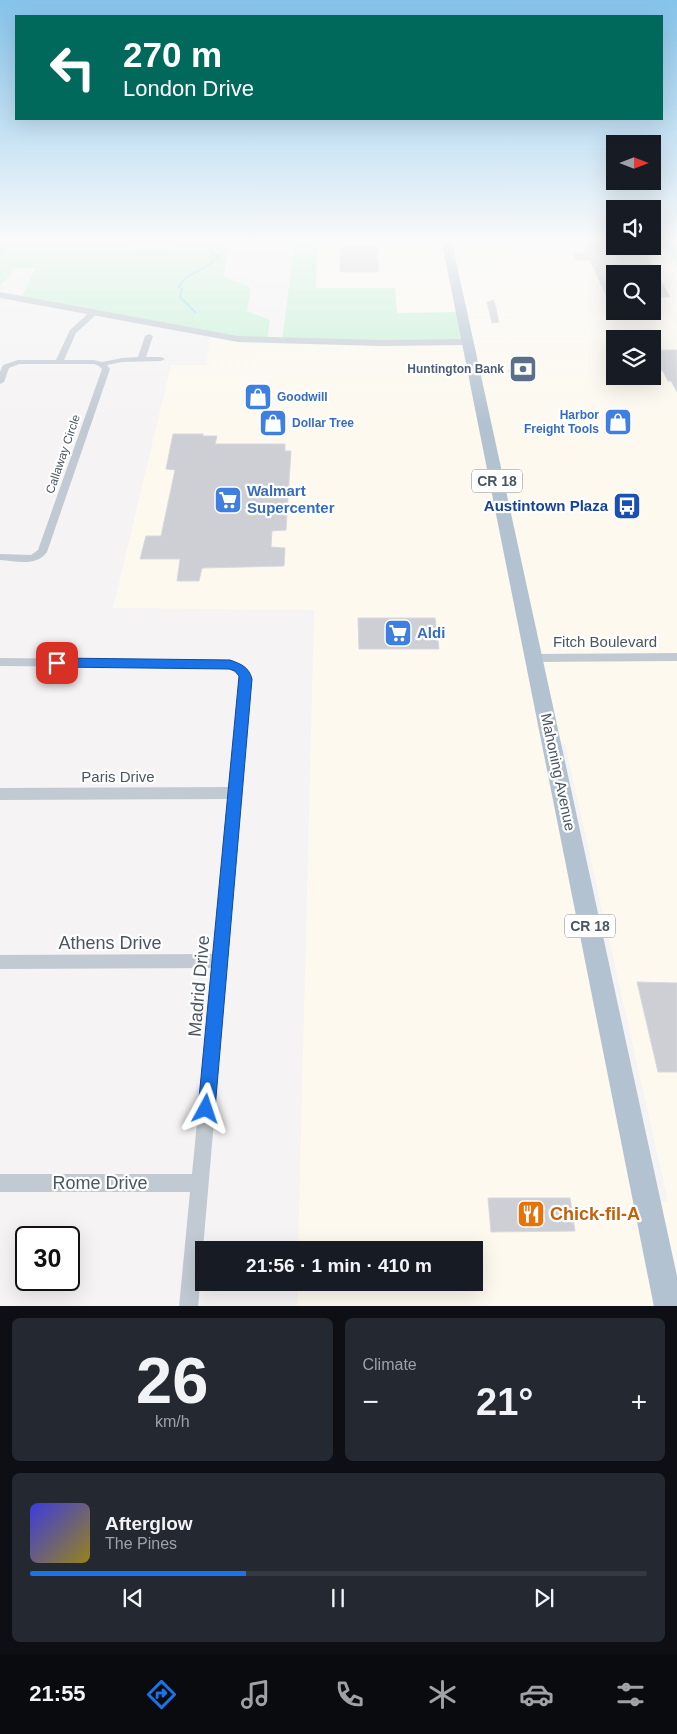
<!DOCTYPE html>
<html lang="en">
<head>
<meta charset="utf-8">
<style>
  :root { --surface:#171b24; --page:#242831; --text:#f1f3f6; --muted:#9ea1a6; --line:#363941; --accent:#1a73e8 }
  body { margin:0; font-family:Helvetica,sans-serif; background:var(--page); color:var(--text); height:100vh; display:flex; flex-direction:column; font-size:19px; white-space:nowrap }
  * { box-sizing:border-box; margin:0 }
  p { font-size:16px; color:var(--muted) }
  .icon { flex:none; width:28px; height:28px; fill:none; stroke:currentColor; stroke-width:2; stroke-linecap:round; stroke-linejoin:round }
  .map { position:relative; height:1306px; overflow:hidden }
  .sheet { display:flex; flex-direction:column; gap:12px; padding:12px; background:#0d0f14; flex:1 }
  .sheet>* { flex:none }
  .hud { position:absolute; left:15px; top:15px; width:648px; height:105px; border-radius:0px; box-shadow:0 5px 20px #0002; background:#00695c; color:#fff; overflow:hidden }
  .needle { width:32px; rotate:90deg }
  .buttons { position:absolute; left:606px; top:135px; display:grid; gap:10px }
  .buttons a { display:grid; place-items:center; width:55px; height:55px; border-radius:0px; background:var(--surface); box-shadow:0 5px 20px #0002; font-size:25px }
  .speed { position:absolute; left:15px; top:1226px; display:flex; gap:10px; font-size:25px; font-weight:700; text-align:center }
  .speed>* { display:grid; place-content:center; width:65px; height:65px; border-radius:50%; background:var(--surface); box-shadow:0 5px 20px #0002; line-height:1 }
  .speed .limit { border:2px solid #111; border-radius:8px; background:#fff; color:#111 }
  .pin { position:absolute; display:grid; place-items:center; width:42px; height:42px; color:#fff; margin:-21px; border-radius:10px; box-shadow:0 2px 8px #0006 }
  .me { position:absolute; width:55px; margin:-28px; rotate:5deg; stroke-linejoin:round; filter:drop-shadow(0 0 4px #0008) }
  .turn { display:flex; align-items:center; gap:18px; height:105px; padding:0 25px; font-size:22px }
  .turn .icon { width:65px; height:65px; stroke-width:2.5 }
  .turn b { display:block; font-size:35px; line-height:42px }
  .big { font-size:38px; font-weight:600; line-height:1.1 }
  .sheet .tile { flex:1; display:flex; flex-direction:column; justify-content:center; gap:8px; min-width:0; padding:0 18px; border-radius:8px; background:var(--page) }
  .sheet .dial { align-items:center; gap:0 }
  .dial b { font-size:65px; line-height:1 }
  .song { display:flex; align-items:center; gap:15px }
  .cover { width:60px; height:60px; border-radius:8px; background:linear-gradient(135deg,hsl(240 70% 55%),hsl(50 70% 35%)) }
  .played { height:5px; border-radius:2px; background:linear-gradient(90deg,var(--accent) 35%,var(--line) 35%) }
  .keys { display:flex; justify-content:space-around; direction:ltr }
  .heat { display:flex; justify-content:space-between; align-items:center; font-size:28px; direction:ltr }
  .sheet .tiles { flex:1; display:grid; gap:12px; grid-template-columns:1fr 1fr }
  .tile:last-child { grid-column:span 2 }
  .trip { position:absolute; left:195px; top:1241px; width:288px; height:50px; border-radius:0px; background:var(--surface); box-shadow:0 5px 20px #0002; font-weight:600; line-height:50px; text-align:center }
  .dock { display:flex; height:80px; justify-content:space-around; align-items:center; background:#090b0e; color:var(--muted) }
  .dock .icon { width:35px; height:35px }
  .dock .active { color:var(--accent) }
  .dock b { font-size:22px; color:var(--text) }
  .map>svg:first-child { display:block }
  .commercial { fill:#fdf9ef; fill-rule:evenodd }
  .green { fill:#c3f1d5 }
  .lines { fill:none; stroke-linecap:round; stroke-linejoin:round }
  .stream { stroke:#90daee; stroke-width:2 }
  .building { fill:#cdcfd5; stroke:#d7d9de }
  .minor { fill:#c1cad2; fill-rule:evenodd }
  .tertiary { fill:#c1cad2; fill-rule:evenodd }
  .primary { fill:#b3c2d1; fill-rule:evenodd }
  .route { fill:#1a73e8; stroke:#114b97 }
  .labels { text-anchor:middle; stroke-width:4.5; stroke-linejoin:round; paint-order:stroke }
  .far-service-label { font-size:12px; font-weight:bold; fill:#4e5e75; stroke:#fff; text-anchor:end }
  .far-shop-label { font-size:12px; font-weight:bold; fill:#366cbe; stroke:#fff; text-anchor:start }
  .far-street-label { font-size:12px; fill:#4a5661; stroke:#fff }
  .shield { fill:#fff; stroke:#808990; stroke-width:1 }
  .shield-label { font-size:14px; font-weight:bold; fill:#4a5661 }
  .shop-label { font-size:15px; font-weight:bold; fill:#366cbe; stroke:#fff; text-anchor:start }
  .transit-label { font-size:15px; font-weight:bold; fill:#164399; stroke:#fff; text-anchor:end }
  .street-label { font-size:15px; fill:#4a5661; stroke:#fff }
  .near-street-label { font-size:18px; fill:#4a5661; stroke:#fff }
  .near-food-label { font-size:18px; font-weight:bold; fill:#c56008; stroke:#fff; text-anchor:start }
</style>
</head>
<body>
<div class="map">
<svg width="677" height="1307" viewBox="0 0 677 1307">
  <rect width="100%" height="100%" fill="#f5f3f3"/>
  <path class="commercial" d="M 295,238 L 615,238 L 615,246 L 652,246 L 653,238 L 660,238 L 677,267 L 677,1306 L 297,1306 L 298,1283 L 474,1282 L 474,1250 L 298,1250 L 314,610 L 113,608 L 171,365 L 206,365 L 211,335 L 262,341 L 461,312 L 397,313 L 289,288 ZM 615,274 L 652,274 L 652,311 L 615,311 ZM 615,339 L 652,339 L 652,376 L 615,376 ZM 552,743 L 565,744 L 668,1202 L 648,1202 Z"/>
  <g class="green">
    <polygon points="10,238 114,238 133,249 167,249 191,238 232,238 223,276 251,288 247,311 270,320 267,341 21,299 35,268 14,268 8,278 0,285 0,242"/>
    <polygon points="295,238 318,238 316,288 395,288 397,313 462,312 467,342 282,342"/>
    <polygon points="653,238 677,238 677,267 660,238"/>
  </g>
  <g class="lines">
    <g class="stream">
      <polyline points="0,253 14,241 32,238"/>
      <path d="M 195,312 L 180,297 L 182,289 L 179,287 C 186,271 208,271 219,256 L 212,254 L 213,247 L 210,244 L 214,238"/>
    </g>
  </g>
  <g class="building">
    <polygon points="586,242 615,242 615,246 642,247 670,297 652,297 652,274 615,274 615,315 590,260 576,260 573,253 587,253 584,247 588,247"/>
    <polygon points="340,247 377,247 379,272 340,272"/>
    <polygon points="494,300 499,322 492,323 487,302"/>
    <polygon points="656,350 677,350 677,392 671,381 668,381 663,371 657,371 652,362 658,360 655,354 658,354"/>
    <polygon points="522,362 532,367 519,375 508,371"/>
    <polygon points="173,434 203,434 203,436 217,436 215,444 285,444 285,451 291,451 286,530 272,531 271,547 285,548 284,566 202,568 199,581 177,581 180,559 140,559 146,536 161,536 175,470 166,469"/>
    <polygon points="358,618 435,618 439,649 359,649"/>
    <polygon points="637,982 677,983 677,1072 658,1072"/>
    <polygon points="488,1198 570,1198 575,1231 491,1232"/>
  </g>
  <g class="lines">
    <g class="minor">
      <path d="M 92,310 L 99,312 L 76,333 L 64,360 L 94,360 L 102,362 L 122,358 L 138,357 L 145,336 L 149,334 L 153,336 L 146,357 L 161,357 L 165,359 L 161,361 L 122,362 L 107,365 L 110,369 L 47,552 C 36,567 17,561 0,560 L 0,554 L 31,555 L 38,550 L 102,369 L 99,366 L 94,364 L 19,364 L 9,368 L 4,382 L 0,384 L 0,372 L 3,365 L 18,360 L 56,360 L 70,330 Z"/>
      <polygon points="677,653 677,661 534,662 530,661 528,658 530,655 534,654"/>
      <polygon points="0,658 230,660 244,666 252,679 198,1307 179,1307 190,1192 0,1192 0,1174 192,1174 212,968 0,969 0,955 213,954 228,799 0,800 0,788 230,787 239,676 229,668 0,666"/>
    </g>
    <polygon class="tertiary" points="0,292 238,336 381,340 467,339 472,342 467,345 381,346 238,342 0,298"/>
    <polygon class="primary" points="441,238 451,238 677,1276 677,1307 654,1307"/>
  </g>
  <linearGradient id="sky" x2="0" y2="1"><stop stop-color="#85c3ea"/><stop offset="0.57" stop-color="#fafafa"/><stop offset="1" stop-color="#fafafa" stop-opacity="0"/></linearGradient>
  <rect width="677" height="421" fill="url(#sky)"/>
  <path class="route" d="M 57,658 L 230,660 C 241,664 249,667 252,679 L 215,1109 L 212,1115 L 206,1117 L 200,1115 L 198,1109 L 239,676 L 235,671 L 229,669 L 57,667 L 52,663 Z"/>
  <defs>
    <g id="bank-square" transform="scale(1.4375)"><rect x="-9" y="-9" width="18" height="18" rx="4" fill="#5c6f8a" stroke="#fff"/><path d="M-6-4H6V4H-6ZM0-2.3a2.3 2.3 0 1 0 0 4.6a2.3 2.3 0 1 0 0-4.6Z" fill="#fff"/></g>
    <g id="shop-square" transform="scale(1.4375)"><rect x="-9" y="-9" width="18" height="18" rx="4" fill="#3f7fe0" stroke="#fff"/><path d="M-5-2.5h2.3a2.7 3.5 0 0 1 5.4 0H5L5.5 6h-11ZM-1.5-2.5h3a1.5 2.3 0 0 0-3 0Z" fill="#fff"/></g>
    <g id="supermarket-square" transform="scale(1.4375)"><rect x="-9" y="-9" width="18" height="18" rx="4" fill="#3f7fe0" stroke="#fff"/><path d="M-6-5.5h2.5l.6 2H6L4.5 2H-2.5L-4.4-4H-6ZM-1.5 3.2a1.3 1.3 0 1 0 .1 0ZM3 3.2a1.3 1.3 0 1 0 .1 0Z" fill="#fff"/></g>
    <g id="bus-square" transform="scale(1.4375)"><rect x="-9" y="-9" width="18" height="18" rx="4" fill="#1a4fb4" stroke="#fff"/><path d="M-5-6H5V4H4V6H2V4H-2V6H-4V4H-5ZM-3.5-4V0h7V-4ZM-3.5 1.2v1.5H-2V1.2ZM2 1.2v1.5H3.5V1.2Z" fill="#fff"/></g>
    <g id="restaurant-square" transform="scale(1.4375)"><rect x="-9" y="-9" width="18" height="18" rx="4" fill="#e8710a" stroke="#fff"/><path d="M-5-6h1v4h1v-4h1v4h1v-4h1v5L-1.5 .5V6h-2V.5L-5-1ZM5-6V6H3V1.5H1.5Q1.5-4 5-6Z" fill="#fff"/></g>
  </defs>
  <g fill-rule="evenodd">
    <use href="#bank-square" x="523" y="369"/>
    <use href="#shop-square" x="258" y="397"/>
    <use href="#shop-square" x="618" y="422"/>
    <use href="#shop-square" x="273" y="423"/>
    <use href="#supermarket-square" x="228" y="500"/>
    <use href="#bus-square" x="627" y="506"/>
    <use href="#supermarket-square" x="398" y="633"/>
    <use href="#restaurant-square" x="531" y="1214"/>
  </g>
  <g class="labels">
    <g class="far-service-label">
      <text x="504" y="373">Huntington Bank</text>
    </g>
    <g class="far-shop-label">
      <text x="277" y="401">Goodwill</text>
      <text x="599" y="419" text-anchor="end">Harbor<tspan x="599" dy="14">Freight Tools</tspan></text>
      <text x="292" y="427">Dollar Tree</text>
    </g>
    <g class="far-street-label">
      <text transform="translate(63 454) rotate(-71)" y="4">Callaway Circle</text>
    </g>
    <g class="shield">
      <rect x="472" y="469.5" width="50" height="23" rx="4"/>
      <rect x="565" y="914.5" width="50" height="23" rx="4"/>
    </g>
    <g class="shield-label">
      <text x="497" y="486">CR 18</text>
      <text x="590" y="931">CR 18</text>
    </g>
    <g class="shop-label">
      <text x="247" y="496">Walmart<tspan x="247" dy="17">Supercenter</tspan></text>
      <text x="417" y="638">Aldi</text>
    </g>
    <g class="transit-label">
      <text x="608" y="511">Austintown Plaza</text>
    </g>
    <g class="street-label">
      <text x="605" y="647">Fitch Boulevard</text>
      <text transform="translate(558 772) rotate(78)" y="5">Mahoning Avenue</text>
      <text x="118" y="782">Paris Drive</text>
    </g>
    <g class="near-street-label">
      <text x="110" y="949">Athens Drive</text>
      <text transform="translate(199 986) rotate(-85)" y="6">Madrid Drive</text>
      <text x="100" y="1189">Rome Drive</text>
    </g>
    <g class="near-food-label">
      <text x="550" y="1220">Chick-fil-A</text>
    </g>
  </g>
</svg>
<div class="buttons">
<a><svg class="needle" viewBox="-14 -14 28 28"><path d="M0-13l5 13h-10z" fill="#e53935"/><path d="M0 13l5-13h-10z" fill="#9ea1a6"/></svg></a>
<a><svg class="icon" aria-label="sound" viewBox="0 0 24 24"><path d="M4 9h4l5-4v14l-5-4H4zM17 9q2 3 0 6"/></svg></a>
<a><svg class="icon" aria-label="search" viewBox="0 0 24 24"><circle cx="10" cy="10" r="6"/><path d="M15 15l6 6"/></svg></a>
<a><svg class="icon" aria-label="layers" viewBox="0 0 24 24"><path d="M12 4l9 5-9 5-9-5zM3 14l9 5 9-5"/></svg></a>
</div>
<div class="speed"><div class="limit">30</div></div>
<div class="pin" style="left:57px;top:663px;background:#d93025"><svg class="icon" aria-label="arrive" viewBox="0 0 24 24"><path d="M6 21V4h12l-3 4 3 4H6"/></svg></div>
<svg class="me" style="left:206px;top:1109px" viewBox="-20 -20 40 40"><path d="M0-17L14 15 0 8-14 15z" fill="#1a73e8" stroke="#fff" stroke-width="4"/></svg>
<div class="trip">21:56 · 1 min · 410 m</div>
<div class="hud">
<div class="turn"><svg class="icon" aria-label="left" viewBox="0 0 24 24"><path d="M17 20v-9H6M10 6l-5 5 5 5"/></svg><div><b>270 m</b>London Drive</div></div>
</div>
</div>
<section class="sheet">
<div class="tiles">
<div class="tile dial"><b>26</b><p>km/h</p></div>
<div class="tile"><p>Climate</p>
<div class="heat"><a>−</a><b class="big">21°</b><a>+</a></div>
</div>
<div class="tile">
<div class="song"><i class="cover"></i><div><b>Afterglow</b><p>The Pines</p></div></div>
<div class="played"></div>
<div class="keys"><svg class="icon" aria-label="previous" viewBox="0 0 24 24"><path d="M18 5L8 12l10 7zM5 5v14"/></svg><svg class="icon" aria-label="pause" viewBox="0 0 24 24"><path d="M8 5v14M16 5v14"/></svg><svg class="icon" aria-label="next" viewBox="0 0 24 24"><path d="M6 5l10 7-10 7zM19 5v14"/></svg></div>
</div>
</div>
</section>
<nav class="dock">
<b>21:55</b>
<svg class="icon active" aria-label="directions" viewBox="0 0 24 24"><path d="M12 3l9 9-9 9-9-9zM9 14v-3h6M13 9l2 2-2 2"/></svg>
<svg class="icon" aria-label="music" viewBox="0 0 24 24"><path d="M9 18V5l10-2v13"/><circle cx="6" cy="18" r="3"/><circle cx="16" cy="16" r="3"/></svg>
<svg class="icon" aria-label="phone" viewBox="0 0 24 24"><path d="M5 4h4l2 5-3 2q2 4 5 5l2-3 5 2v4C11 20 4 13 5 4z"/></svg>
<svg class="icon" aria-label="climate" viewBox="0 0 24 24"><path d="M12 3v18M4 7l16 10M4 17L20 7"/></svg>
<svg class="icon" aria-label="car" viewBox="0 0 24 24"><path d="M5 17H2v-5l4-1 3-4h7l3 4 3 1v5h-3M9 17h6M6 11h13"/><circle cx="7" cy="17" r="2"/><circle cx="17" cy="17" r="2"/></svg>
<svg class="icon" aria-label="filters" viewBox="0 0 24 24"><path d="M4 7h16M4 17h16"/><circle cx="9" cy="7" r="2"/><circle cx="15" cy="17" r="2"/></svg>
</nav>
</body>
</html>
